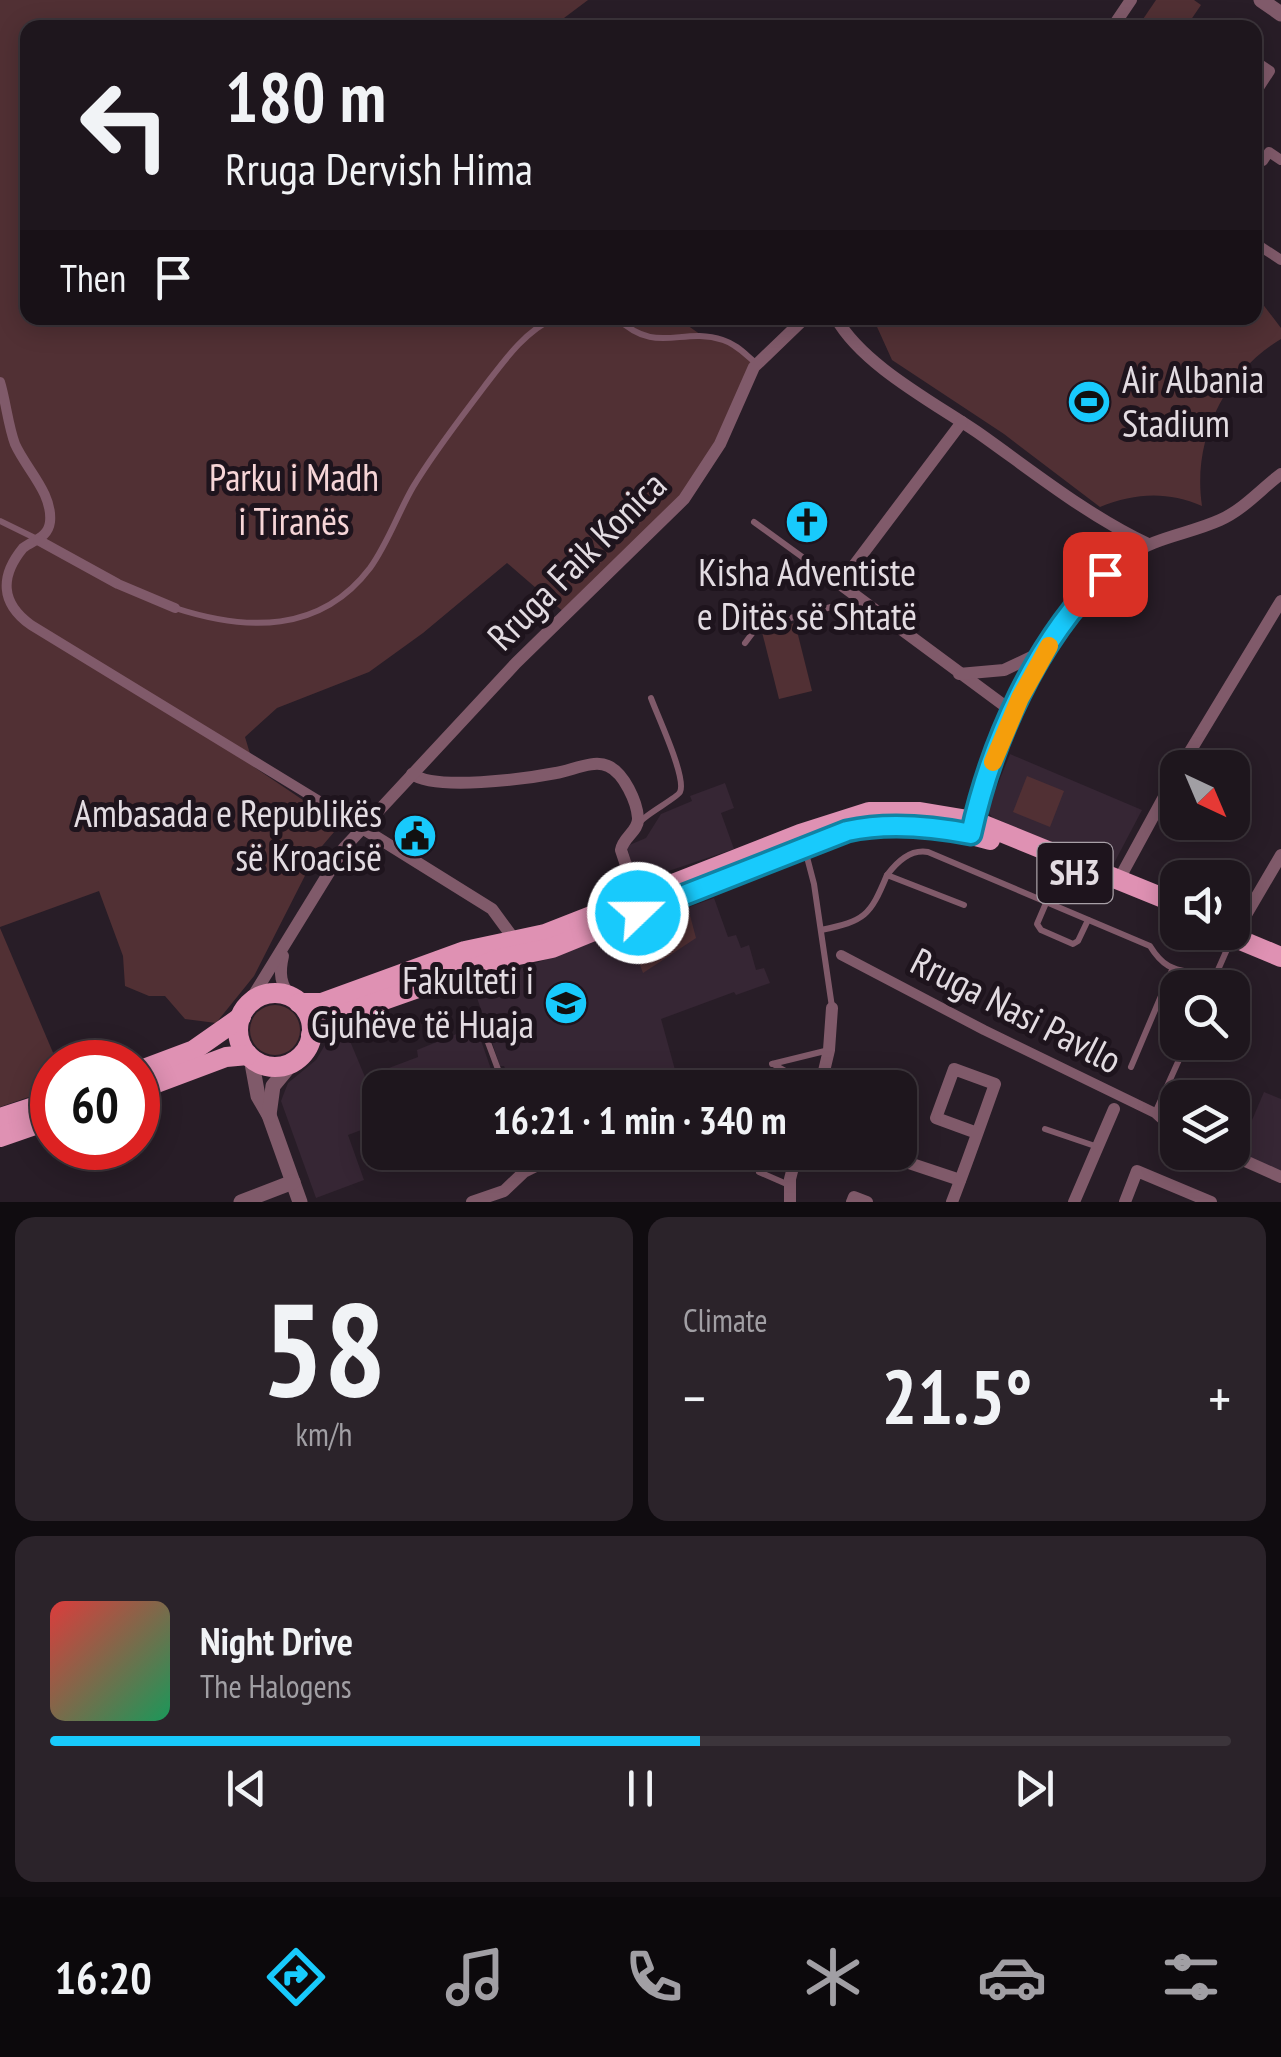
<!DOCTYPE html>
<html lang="en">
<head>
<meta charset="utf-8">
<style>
  :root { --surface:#1e161d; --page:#2b232a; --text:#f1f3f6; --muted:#a19fa4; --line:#3c353b; --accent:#18cafc }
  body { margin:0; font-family:"PT Sans Narrow",sans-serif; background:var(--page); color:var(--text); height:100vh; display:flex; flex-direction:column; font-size:38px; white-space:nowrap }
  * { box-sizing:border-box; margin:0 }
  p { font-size:32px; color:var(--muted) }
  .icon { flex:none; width:55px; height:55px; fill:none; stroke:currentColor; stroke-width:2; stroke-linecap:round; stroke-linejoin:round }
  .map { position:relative; height:1202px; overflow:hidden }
  .drawer { display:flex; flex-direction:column; gap:15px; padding:15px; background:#100c10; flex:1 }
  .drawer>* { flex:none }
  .banner { position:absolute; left:20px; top:20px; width:1242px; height:305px; border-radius:20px; box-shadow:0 5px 25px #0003,0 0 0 2px var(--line); background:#1e161d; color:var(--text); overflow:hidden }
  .needle { width:65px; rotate:136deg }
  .fabs { position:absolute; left:1160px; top:750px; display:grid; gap:20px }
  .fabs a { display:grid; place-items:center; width:90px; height:90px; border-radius:20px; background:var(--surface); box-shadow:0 5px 25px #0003,0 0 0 2px var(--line); font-size:50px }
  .speed { position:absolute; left:30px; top:1040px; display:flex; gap:20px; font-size:50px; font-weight:700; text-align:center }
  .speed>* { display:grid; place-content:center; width:130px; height:130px; border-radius:50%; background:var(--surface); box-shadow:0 5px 25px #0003,0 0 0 2px var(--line); line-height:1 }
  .speed .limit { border:15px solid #d22; background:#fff; color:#111 }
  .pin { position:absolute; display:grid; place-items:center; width:85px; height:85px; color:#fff; margin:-42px; border-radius:20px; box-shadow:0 5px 15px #0006 }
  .me { position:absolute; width:110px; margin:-55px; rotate:68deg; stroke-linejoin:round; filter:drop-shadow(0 0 8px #0008) }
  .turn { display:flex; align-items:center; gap:35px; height:210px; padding:0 40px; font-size:45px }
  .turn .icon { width:130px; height:130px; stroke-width:2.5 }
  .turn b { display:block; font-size:70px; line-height:85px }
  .then { display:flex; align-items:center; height:95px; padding:0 40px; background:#0003; gap:20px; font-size:38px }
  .big { font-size:75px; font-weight:700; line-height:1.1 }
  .drawer .tile { flex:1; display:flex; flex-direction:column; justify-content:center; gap:15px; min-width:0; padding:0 35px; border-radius:20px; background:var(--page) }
  .drawer .dial { align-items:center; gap:0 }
  .dial b { font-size:130px; line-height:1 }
  .song { display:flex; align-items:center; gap:30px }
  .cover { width:120px; height:120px; border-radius:15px; background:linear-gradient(135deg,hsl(0 70% 55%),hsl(150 70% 35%)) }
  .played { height:10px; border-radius:5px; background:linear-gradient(90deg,var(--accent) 55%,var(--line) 55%) }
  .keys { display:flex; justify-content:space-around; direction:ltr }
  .heat { display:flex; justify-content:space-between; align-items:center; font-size:55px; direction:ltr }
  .drawer .tiles { flex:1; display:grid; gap:15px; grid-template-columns:1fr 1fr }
  .tile:last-child { grid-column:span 2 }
  .trip { position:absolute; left:362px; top:1070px; width:555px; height:100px; border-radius:20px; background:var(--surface); box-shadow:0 5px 25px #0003,0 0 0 2px var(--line); font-weight:700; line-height:100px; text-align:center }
  .tab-bar { display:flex; height:160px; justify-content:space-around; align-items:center; background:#0c090c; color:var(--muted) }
  .tab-bar .icon { width:70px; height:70px }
  .tab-bar .active { color:var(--accent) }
  .tab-bar b { font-size:45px; color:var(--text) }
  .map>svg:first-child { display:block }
  .built { fill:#362634 }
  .green { fill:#513034 }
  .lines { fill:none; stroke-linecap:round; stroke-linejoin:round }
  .service { stroke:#805a6a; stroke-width:6 }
  .pedestrian { stroke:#805a6a; stroke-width:10 }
  .minor { stroke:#805a6a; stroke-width:12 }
  .tertiary { stroke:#805a6a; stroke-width:15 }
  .primary { stroke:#df91b3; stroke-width:20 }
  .route-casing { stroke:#1083a4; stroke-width:25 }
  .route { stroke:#18cafc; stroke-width:18 }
  .slow { stroke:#f59e0b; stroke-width:18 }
  .labels { text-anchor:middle; stroke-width:10; stroke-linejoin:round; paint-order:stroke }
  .shield { fill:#1e141d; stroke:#a8a0a7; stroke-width:2.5 }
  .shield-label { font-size:35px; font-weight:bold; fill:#e3dce2 }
  .poi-label { font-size:38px; fill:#e3dce2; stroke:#1e141d; text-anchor:end }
  .park-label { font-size:38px; fill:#f6d5d7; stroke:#1e141d }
  .street-label { font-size:38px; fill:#e3dce2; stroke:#1e141d }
</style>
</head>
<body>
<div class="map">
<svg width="1281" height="1202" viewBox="0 0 1281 1202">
  <rect width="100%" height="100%" fill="#281d27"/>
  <g class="built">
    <polygon points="1010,754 1142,810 1112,867 993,818 987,811"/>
    <polygon points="725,783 734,808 721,813 734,849 636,882 627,846 646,838 661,814 692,801 690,796"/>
    <polygon points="714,898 728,937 736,935 741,948 749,945 756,970 764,968 770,983 736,995 734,992 661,1019 680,1088 512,1087 504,1066 500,1066 473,986"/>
    <polygon points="476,1026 492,1072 467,1087 380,1088 380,1123 348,1135 364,1180 316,1198 281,1101 288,1083 316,1060 328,1040 345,1029 365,1077 418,1057 417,1050"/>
    <polygon points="1264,1092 1281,1099 1281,1172 1238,1153"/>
  </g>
  <g class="green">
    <polygon points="0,0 588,0 552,27 28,28 28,318 677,318 704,337 728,341 756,364 707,468 566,614 507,563 423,633 369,672 277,708 245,737 254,767 340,825 317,852 254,976 216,1023 185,1019 165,996 149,996 125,986 123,956 99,891 0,927"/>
    <polygon points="1156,0 1194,0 1201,5 1186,27 1143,27 1139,25"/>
    <path d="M 1255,294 L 1281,328 L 1281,339 C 1224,373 1192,440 1202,506 C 1167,491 1135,493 1100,507 L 1004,434 L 892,360 L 873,318 L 1255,318 Z"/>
    <polygon points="795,623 812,691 779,699 762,632"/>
    <polygon points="1027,776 1064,791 1050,827 1013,812"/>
    <polygon points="688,908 696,938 643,973 627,930"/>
    <polygon points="0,928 57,1062 52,1062 52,1089 0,1107"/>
    <circle cx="275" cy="1030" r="25"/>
  </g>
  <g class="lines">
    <g class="service">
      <path d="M 617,318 C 657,356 681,326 723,340 C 736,344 746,355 756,363"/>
      <polyline points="0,521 37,539"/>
      <polyline points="754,522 838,583"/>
      <path d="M 175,608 C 246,631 320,634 370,568 C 388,543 398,513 413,487 C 434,452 460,419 484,387 C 504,361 524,332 554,318"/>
      <polyline points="745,643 757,627 857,600"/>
      <polyline points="334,810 362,828"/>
      <path d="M 641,821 C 648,813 678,797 680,792 C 687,778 657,715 651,698"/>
      <polyline points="802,838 814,884 832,1007"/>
      <path d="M 344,848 C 356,856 363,855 377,851 L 383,842"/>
      <path d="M 887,875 C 897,862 910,849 928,852 L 1150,946 C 1169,977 1183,967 1214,979"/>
      <polyline points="1046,903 1037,924 1041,930 1073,944 1078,941 1088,920"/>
      <path d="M 821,930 C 865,921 870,916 887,875 L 964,905"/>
      <polyline points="1210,988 1232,938"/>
      <polyline points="483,1029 505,1088"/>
      <polyline points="772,1064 829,1050"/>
      <polyline points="773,1064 816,1088"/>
      <polyline points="1131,1067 1172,970"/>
      <polyline points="484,1088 502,1081"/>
      <polyline points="1155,1113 1187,1042"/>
      <polyline points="1045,1129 1095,1146"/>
      <polyline points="372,1130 380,1127"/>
      <polyline points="529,1152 534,1167 559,1161 574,1152"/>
      <polyline points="759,1172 789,1185"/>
    </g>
    <g class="pedestrian">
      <polyline points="1255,61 1270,71 1255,94"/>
      <polyline points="1255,155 1263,161 1269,152 1281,160"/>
      <polyline points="1255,243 1281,260"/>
      <path d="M 0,382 C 6,402 8,425 15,444 C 26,469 53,493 50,522 C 48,538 33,540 23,548 C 0,576 0,603 31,625 L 334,810"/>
      <polyline points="38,540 118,584 175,608"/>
      <polyline points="841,955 984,1030 1155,1113 1165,1122"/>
    </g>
    <g class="minor">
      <polyline points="1112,28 1131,0"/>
      <path d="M 836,318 C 863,366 935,403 980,434 C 1035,473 1087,515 1148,544"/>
      <polyline points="962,422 840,584 1013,712"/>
      <polyline points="959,674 1004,670 1042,652"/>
      <polyline points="1180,768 1281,601"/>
      <path d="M 412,774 C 435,791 525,779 556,773 C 571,771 593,759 608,766 C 624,773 637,802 638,818 C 639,831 623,837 621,850 L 637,898"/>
      <path d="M 972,827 C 992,739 1050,608 1127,557 C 1155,537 1189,534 1220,520 C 1243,510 1261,489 1281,474"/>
      <polyline points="362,828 492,909 514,939"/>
      <polyline points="1117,883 1178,771"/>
      <polyline points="1233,937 1281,855"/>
      <path d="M 283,956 C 279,973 280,985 292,998"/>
      <polyline points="245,1009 344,848 516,663 684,499 720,444 754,367 805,318"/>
      <polyline points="820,1088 829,1050 832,1008"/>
      <polyline points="1165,1122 1178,1132"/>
      <polyline points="1225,1152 1281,1177"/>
      <polyline points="888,1156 960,1180"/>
      <polyline points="472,1202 504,1191 524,1172 534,1167"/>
      <polyline points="790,1202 790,1179 797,1152"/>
      <polyline points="852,1202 854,1197 867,1202"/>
      <path d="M 952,1202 C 967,1163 981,1123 995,1084 L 954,1069 L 936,1118 L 977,1133"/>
      <polyline points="1074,1202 1114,1109"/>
      <polyline points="1125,1202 1137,1171 1211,1202"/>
    </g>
    <g class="tertiary">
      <polyline points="1261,0 1281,14"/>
      <polyline points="251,1058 258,1096 269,1115 300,1202"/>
      <polyline points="269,1115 273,1086 292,1063"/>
      <polyline points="241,1202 293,1182"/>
    </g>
    <g class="primary">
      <path d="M 856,829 C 898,820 948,828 990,840"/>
      <polyline points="1221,932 1281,957"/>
      <circle cx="275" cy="1030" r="37"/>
      <polyline points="299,1003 322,1003 465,951 545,934 800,834 869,812 920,812 974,821 1178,904"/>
      <polyline points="311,1035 327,1020 503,958 552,948 712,883"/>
      <polyline points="138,1071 194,1050 241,1017"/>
      <polyline points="138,1090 226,1057 248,1055"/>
      <polyline points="0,1118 52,1101"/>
      <polyline points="0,1137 52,1119"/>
    </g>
  </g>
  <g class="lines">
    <g class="route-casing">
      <path id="route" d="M 638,913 L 847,831 C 888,822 930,826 971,834 C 991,743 1036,640 1105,574"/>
    </g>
    <use href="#route" class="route"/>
    <polyline class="slow" points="993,762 1020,698 1049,646"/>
  </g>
  <defs>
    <g id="stadium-disc" transform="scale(2.25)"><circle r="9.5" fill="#18cafc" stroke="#1e141d"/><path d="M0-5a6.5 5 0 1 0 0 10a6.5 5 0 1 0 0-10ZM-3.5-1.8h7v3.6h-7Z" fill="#111"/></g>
    <g id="church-disc" transform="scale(2.25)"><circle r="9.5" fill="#18cafc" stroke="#1e141d"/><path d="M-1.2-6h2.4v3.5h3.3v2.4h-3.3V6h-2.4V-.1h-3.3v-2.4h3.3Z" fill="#111"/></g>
    <g id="civic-disc" transform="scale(2.25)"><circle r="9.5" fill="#18cafc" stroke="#1e141d"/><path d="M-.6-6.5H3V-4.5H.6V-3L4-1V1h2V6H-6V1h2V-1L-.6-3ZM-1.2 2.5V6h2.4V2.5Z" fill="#111"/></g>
    <g id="university-disc" transform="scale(2.25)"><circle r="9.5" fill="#18cafc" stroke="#1e141d"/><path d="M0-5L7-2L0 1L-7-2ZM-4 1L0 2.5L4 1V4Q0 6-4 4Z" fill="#111"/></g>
  </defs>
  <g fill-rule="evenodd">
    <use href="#stadium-disc" x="1089" y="402"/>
    <use href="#church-disc" x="807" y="522"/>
    <use href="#civic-disc" x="415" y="836"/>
    <use href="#university-disc" x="566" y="1003"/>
  </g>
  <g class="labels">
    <rect class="shield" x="1037.5" y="843" width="75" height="60" rx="8"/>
    <g class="shield-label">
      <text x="1075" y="885">SH3</text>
    </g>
    <g class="poi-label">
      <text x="1122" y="393" text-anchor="start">Air Albania<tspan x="1122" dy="44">Stadium</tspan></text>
      <text x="807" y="586" text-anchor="middle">Kisha Adventiste<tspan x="807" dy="44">e Ditës së Shtatë</tspan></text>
      <text x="382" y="827">Ambasada e Republikës<tspan x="382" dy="44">së Kroacisë</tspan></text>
      <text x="534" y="994">Fakulteti i<tspan x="534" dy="44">Gjuhëve të Huaja</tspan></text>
    </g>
    <g class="park-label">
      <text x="294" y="491">Parku i Madh<tspan x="294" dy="44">i Tiranës</tspan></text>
    </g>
    <g class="street-label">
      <text transform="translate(577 561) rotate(-45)" y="13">Rruga Faik Konica</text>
      <text transform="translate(1016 1011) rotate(27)" y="13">Rruga Nasi Pavllo</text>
    </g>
  </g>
</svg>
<div class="fabs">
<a><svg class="needle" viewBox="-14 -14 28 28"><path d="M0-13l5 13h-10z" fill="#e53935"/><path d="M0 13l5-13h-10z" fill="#a19fa4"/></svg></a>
<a><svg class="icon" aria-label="sound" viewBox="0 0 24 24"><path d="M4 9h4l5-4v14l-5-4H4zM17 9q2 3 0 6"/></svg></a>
<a><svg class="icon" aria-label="search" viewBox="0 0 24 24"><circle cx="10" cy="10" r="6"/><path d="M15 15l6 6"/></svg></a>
<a><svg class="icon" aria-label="layers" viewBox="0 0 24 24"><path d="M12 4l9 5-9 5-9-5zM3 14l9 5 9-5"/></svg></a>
</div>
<div class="speed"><div class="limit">60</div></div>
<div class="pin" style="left:1105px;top:574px;background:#d93025"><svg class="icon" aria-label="arrive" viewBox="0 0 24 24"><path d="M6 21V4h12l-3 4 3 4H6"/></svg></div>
<svg class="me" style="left:638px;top:913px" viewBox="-20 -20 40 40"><circle r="17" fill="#18cafc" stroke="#fff" stroke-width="3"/><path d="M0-11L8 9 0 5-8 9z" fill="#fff"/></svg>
<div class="trip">16:21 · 1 min · 340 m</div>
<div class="banner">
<div class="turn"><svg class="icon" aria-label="left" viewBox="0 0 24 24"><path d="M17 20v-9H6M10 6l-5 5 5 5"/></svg><div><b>180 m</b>Rruga Dervish Hima</div></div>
<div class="then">Then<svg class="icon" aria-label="arrive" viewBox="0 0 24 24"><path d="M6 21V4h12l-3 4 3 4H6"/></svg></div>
</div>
</div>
<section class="drawer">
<div class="tiles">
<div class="tile dial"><b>58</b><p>km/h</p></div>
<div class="tile"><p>Climate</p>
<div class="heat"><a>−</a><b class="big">21.5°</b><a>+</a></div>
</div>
<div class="tile">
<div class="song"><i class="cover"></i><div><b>Night Drive</b><p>The Halogens</p></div></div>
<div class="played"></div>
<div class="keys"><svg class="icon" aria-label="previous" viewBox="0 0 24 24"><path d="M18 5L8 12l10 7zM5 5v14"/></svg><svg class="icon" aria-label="pause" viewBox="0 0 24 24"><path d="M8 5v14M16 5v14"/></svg><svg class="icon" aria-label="next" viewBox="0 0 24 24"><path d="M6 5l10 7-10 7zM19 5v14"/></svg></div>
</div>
</div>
</section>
<nav class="tab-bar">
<b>16:20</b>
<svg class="icon active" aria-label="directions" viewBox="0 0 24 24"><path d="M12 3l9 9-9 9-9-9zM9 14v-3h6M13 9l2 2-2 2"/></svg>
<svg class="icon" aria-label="music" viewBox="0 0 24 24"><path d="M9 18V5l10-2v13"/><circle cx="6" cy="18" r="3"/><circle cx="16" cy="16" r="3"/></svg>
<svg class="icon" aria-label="phone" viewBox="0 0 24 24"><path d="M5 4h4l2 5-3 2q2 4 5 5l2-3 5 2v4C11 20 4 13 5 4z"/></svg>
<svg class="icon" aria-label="climate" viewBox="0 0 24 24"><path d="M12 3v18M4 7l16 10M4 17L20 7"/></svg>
<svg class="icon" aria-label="car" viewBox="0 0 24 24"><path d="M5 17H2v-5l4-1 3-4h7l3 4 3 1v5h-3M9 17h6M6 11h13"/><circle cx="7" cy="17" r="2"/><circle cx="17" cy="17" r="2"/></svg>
<svg class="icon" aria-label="filters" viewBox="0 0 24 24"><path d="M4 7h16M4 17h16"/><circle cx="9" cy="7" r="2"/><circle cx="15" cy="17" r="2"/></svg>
</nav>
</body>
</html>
